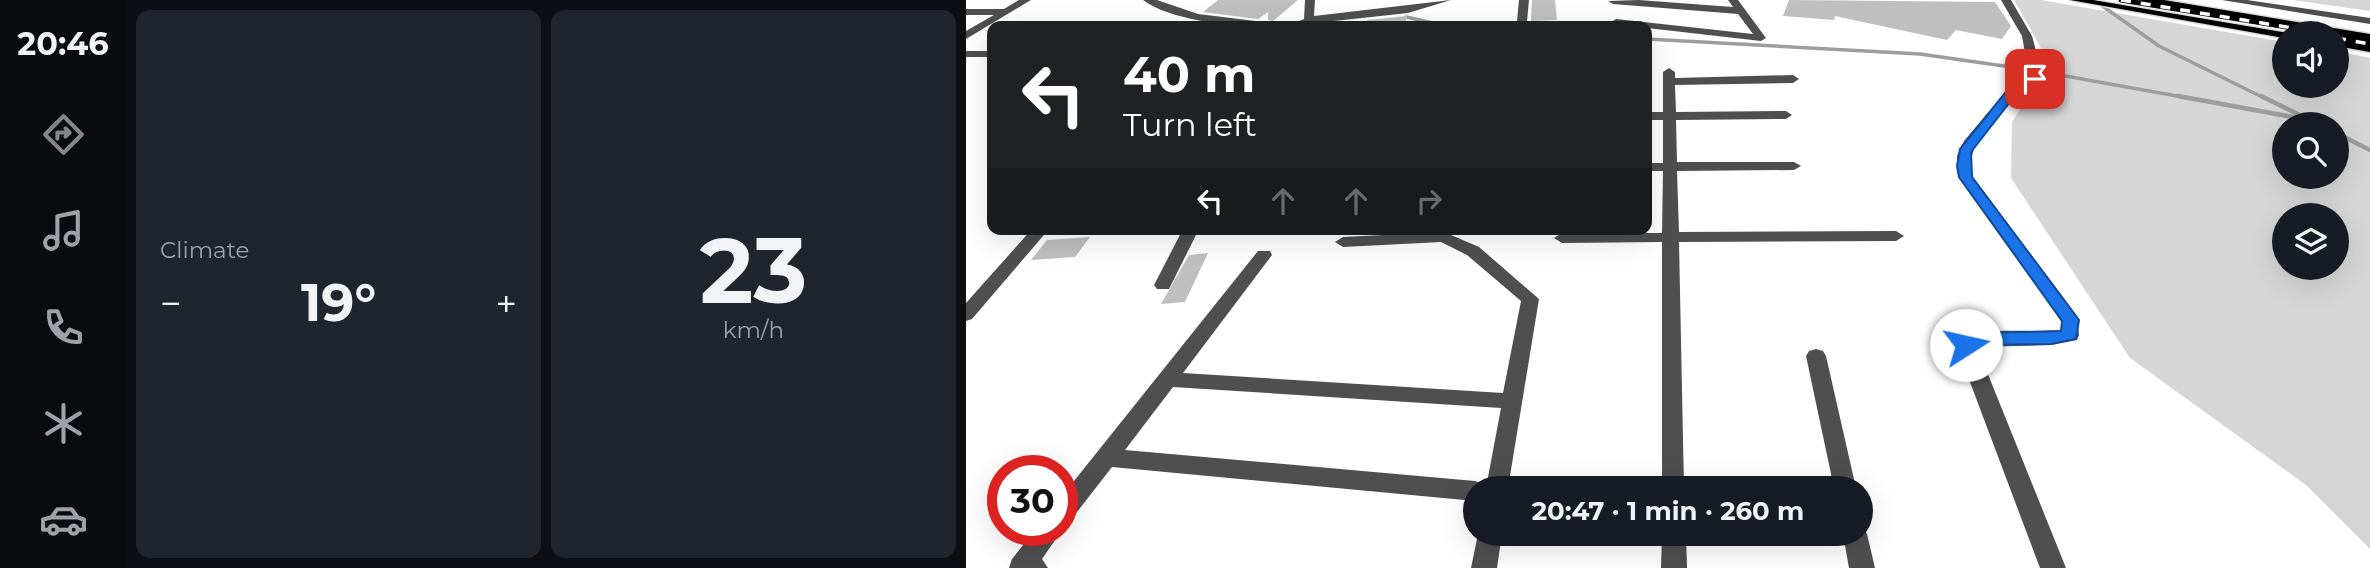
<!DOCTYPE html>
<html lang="en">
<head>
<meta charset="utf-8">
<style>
  :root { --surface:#171b24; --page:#20242c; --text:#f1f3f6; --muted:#9ea1a6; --accent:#858687 }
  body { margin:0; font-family:Montserrat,sans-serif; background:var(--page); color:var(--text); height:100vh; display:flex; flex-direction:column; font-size:26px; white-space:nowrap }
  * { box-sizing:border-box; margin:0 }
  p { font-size:23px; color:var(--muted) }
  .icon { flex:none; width:38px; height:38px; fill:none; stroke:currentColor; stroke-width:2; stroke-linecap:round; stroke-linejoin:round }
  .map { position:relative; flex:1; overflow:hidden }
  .side { display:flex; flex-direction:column; gap:10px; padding:10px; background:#0d0f14; width:840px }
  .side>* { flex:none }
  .hud { position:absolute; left:21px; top:21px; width:665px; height:214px; border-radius:14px; box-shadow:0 7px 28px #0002; background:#202124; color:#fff; overflow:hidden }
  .buttons { position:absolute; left:1306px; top:21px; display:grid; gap:14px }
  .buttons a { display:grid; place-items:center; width:77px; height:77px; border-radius:50%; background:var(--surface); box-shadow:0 7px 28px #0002; font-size:35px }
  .speed { position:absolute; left:21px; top:455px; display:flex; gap:14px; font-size:35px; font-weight:700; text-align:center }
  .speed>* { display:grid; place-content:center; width:91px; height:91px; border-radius:50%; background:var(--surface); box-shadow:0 7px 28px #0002; line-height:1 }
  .speed .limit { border:10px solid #d22; background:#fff; color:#111 }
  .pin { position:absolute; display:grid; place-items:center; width:60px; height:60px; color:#fff; margin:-30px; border-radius:14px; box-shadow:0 4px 10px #0006 }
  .me { position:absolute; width:77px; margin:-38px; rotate:80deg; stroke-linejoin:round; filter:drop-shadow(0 0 5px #0008) }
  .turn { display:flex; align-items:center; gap:24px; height:147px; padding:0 21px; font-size:32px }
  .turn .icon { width:91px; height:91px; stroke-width:2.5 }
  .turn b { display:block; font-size:49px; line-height:60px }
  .lanes { display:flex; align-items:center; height:66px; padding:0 21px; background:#0003; justify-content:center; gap:35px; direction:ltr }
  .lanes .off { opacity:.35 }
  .big { font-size:52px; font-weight:700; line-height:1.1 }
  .side .card { flex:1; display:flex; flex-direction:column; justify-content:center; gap:10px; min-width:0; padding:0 24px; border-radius:14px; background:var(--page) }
  .side .dial { align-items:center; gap:0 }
  .dial b { font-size:91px; line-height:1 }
  .heat { display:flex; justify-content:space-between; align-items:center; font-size:38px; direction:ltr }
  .side .tiles { flex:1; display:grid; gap:10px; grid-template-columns:repeat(2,1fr) }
  .trip { position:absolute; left:497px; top:476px; width:410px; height:70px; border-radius:35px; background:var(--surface); box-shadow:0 7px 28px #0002; font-weight:700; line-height:70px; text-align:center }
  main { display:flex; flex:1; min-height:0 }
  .menu { display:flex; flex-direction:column; width:126px; justify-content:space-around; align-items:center; background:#090b0e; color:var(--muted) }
  .menu .icon { width:49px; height:49px }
  .menu .selected { color:var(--accent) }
  .menu b { font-size:32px; color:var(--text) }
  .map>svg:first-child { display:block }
  .green { fill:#d6d6d6; fill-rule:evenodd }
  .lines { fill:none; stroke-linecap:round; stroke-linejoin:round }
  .stream-far1 { stroke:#9d9d9d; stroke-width:3.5 }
  .stream { stroke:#9d9d9d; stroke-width:4.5 }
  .building { fill:#bfbfbf }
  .major-casing { stroke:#dbdbdb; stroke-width:3 }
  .highway-casing { stroke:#dbdbdb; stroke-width:3 }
  .minor { fill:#4f4f4f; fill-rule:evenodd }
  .major { fill:#000; fill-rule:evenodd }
  .highway { fill:#000; fill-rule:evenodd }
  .rail-casing { stroke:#000; stroke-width:5 }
  .rail { stroke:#fff; stroke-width:3.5; stroke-dasharray:10; stroke-linecap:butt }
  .route { fill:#1a73e8; stroke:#114b97; stroke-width:2 }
</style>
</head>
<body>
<main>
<nav class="menu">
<b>20:46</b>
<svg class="icon selected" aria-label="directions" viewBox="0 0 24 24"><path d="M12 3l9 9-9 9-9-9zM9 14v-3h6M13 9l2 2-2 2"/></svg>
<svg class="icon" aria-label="music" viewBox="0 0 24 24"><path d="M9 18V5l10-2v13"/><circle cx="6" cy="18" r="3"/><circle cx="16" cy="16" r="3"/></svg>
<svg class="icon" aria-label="phone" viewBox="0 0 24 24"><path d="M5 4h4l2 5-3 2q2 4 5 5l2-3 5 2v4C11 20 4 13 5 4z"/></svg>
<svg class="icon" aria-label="climate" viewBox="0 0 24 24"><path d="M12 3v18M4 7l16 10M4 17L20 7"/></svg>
<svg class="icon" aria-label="car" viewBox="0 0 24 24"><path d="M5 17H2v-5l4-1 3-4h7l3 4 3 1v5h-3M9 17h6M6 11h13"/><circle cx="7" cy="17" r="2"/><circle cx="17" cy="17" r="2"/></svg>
</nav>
<section class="side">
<div class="tiles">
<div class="card"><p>Climate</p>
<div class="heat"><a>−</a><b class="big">19°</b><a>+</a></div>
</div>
<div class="card dial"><b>23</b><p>km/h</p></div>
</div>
</section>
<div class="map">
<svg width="1404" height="568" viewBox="0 0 1404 568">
  <rect width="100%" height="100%" fill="#fff"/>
  <g class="green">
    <path d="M 1048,0 L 1075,0 L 1318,42 L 1318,86 L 1370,86 L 1370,51 L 1404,58 L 1404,549 L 1340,485 L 1164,358 L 1045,178 L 1046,122 L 1084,64 ZM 1318,124 L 1370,124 L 1370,177 L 1318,177 ZM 1318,215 L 1370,215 L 1370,268 L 1318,268 Z"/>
    <polygon points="1327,0 1404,0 1404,11"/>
  </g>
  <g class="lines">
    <g class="stream-far1">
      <polyline points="1128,0 1193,46 1298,98"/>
      <polyline points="440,17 467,23 588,26"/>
      <polyline points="681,39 954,54 1066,70 1222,98"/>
    </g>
    <g class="stream">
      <polyline points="1212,96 1343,120"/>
      <polyline points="1295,96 1352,124"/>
      <polyline points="1370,133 1404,150"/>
    </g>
  </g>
  <g class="building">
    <polygon points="252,0 332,0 307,21 302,20 302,12 292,19 237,12"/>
    <polygon points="566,0 589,0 591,20 565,21"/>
    <polygon points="823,0 1029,2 1045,26 1036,39 990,30 981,40 869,16 868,20 817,16"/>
    <polygon points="441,16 439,26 398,26 401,20"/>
    <polygon points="124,237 109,257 65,260 81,240"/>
    <polygon points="242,253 219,302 195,304 223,255"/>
  </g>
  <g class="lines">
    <g class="major-casing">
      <g id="major">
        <polygon points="1104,0 1127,0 1322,33 1318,33 1318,38"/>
        <polygon points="1370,40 1404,46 1404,52 1370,46"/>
      </g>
    </g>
    <g class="highway-casing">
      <polygon id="highway" points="1170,0 1198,0 1404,34 1404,42 1370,36 1370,33 1352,33"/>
    </g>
    <g class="minor">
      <polygon points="53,0 65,0 0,39 0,31 28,15 0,15 0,9 38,9"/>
      <path d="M 177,0 L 191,0 L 232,14 L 306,23 L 311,26 C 275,28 207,22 177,0 Z"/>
      <polygon points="339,0 349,0 348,16 485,0 442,13 322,26 338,19"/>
      <polygon points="553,0 563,0 561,21 556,24 551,21"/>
      <polygon points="673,0 767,7 762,0 772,0 800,38 795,41 646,24 645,22 650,19 787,34 772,14 647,4 642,1"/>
      <path d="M 1035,0 L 1045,0 L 1066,36 L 1072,58 L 1078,66 L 1073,82 L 1055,89 L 1009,145 L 1005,160 L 1007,177 L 1111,316 L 1113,335 L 1111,340 L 1085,345 L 1011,347 L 1100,568 L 1074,568 L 990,345 C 1004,323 1070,334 1095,330 L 1095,321 L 992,172 L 991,156 L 998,141 L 1047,83 L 1064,77 L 1066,66 L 1060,59 L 1056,36 Z"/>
      <polygon points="1256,0 1281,0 1404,18 1404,24"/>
      <rect x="0" y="51" width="26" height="6"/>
      <polygon points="703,68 709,72 709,78 827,75 833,79 827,83 709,85 710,112 820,111 826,115 820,119 710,120 711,162 828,162 835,166 828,170 711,171 713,232 930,231 938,236 930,241 713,242 718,488 696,488 696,242 596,243 588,238 596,233 696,233 697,171 681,171 681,163 697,163 697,120 681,120 681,112 697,112 697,72"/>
      <polygon points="66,229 83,229 6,319 0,321 0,303"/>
      <polygon points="217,229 233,229 203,289 191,289 188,285"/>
      <polygon points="478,232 513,247 573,299 542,488 520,488 535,408 207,387 159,450 509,481 517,484 519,488 509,488 509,501 146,467 104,521 96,524 96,496 292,251 304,251 306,255 217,373 537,393 555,301 501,255 475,242 377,247 369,242 377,237"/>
      <polygon points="850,349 857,351 860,356 890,488 868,488 840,356 843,351"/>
      <polygon points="894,525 901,534 909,568 883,568 877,534 894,534"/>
      <polygon points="69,530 96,530 76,559 82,568 43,568 46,559"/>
      <polygon points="512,534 536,534 531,568 505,568"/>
      <polygon points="696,534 720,534 721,568 695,568"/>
    </g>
    <use href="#major" class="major"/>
    <use href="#highway" class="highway"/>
    <g class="rail-casing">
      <g id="rail">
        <polyline points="1155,0 1357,33"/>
        <polyline points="1370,38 1404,44"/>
      </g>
    </g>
    <use href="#rail" class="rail"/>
  </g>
  <polygon class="route" points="1065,76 1074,79 1055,88 1005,152 1006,177 1110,316 1113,320 1110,339 1085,344 1013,345 1000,351 991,345 1010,333 1095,331 1096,321 993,177 991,166 994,149 1047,83"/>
</svg>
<div class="buttons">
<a><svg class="icon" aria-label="sound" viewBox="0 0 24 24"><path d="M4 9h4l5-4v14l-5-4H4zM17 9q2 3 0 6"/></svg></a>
<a><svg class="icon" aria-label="search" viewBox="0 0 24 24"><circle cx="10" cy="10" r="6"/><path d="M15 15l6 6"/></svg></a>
<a><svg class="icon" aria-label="layers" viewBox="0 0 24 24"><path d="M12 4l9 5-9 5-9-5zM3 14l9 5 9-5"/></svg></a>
</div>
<div class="speed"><div class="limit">30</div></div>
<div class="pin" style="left:1069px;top:79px;background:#d93025"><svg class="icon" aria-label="arrive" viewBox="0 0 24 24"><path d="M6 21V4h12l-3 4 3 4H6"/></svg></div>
<svg class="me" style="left:1000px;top:345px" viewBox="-20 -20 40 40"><circle r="19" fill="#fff"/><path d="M0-13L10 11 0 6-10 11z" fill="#1a73e8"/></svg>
<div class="trip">20:47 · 1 min · 260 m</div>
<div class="hud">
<div class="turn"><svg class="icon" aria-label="left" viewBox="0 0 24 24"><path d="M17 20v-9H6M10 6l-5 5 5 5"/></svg><div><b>40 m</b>Turn left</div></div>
<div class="lanes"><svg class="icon" aria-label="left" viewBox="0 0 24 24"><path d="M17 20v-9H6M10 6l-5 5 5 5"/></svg><svg class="icon off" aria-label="ahead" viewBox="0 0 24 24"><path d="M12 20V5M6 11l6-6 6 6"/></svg><svg class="icon off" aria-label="ahead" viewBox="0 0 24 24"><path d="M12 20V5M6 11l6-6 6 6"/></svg><svg class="icon off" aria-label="right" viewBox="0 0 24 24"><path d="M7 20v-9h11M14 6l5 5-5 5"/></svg></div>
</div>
</div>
</main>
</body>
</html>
